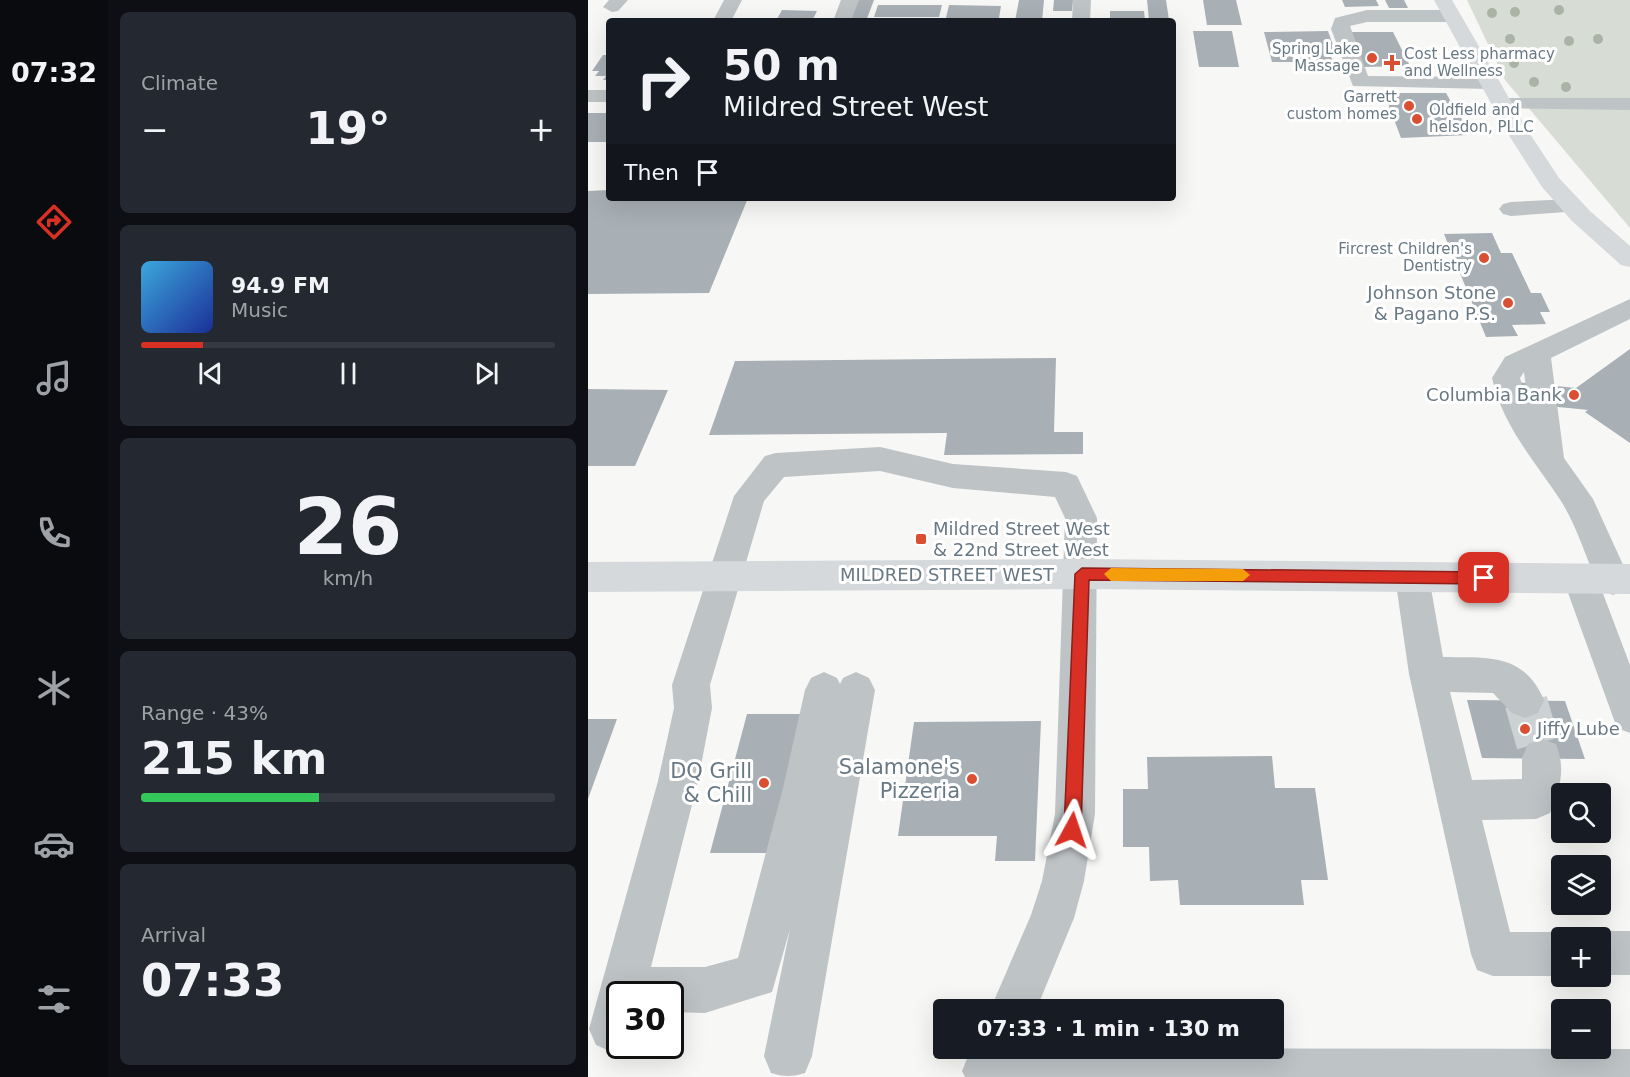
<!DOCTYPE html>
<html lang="en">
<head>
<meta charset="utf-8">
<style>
  :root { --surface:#171b24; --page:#242831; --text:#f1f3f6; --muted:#9ea1a6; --line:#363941; --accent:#d93025 }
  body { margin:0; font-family:"DejaVu Sans",sans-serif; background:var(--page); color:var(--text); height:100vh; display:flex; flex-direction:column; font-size:22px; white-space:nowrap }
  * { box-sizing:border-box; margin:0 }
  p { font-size:20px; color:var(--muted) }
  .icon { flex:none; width:33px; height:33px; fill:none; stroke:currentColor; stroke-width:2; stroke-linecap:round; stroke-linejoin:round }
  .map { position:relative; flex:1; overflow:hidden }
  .panel { display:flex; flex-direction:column; gap:12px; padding:12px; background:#0d0f14; width:480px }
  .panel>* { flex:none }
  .hud { position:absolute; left:18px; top:18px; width:570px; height:183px; border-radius:6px; box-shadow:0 6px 24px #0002; background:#171b24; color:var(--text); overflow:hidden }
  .tools { position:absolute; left:963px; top:783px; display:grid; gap:12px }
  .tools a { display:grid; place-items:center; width:60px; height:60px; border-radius:6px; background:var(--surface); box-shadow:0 6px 24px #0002; font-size:30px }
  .speed { position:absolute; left:18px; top:981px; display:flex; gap:12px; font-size:30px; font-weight:700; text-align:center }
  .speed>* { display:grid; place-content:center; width:78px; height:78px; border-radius:50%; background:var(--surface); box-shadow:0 6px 24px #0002; line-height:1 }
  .speed .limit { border:3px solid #111; border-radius:9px; background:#fff; color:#111 }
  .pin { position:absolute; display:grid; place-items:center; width:51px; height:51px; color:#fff; margin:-26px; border-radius:12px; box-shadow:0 3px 9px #0006 }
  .me { position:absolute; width:66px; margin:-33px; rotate:5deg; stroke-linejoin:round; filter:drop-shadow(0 0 4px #0008) }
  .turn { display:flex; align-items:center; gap:21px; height:126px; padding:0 18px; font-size:27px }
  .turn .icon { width:78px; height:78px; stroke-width:2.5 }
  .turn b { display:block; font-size:42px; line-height:51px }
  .then { display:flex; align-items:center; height:57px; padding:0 18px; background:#0003; gap:12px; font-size:22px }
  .big { font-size:45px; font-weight:800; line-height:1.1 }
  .panel .tile { flex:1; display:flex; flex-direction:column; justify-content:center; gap:9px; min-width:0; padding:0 21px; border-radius:9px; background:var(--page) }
  .panel .dial { align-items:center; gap:0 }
  .dial b { font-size:78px; line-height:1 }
  .song { display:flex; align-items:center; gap:18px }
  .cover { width:72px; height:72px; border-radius:9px; background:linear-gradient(135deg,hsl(200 70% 55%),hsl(230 70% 35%)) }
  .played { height:6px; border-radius:3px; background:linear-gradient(90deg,var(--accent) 15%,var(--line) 15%) }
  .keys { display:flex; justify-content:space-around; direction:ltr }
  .heat { display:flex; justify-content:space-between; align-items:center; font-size:33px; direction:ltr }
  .charge { height:9px; border-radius:4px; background:linear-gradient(90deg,#34c759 43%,var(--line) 0) }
  .trip { position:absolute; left:345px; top:999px; width:351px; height:60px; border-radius:6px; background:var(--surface); box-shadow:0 6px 24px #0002; font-weight:800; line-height:60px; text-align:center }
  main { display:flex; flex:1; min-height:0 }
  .tab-bar { display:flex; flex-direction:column; width:108px; justify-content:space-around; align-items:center; background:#090b0e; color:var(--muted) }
  .tab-bar .icon { width:42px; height:42px }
  .tab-bar .selected { color:var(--accent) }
  .tab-bar b { font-size:27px; color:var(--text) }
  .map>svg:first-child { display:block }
  .green { fill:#d7dcd4 }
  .building { fill:#a8b0b5 }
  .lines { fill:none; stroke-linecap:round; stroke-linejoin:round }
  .minor-tunnel-far1 { stroke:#ccd1d3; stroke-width:33; stroke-dasharray:33 16; stroke-linecap:butt }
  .minor-tunnel { stroke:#ccd1d3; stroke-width:43; stroke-dasharray:43 21; stroke-linecap:butt }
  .minor { fill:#bec3c6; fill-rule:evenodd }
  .major { fill:#d5d9dc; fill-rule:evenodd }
  .tree { fill:#abb3a6 }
  .route { fill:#d93025; stroke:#8d1f18; stroke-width:1.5 }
  .slow { fill:#f59e0b }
  .poi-dot { fill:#da4f32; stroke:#fff; stroke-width:2 }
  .labels { text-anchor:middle; stroke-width:6; stroke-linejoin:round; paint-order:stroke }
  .far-poi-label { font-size:15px; fill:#687984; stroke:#fff; text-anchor:end }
  .poi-label { font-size:18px; fill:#687984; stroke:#fff; text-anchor:end }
  .street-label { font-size:18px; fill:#687984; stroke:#fff }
  .near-poi-label { font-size:21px; fill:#687984; stroke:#fff; text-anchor:end }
</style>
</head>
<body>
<main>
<nav class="tab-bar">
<b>07:32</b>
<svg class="icon selected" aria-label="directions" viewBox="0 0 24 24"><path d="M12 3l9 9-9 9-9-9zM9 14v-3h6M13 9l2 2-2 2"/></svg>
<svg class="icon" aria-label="music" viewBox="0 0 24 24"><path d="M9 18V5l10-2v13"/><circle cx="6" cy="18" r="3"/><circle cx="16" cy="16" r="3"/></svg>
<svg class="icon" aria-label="phone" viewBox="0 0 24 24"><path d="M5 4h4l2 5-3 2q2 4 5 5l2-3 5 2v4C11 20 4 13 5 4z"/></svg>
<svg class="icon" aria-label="climate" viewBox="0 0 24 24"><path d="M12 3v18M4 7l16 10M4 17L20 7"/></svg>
<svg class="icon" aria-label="car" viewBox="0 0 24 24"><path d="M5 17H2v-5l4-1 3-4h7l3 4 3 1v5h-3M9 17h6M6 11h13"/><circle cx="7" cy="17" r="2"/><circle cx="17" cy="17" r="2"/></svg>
<svg class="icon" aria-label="filters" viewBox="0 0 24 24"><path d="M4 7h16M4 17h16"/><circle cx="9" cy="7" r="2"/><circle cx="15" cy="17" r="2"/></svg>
</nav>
<section class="panel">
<div class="tile"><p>Climate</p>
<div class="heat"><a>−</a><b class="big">19°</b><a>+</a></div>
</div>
<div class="tile">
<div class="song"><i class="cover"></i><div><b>94.9 FM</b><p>Music</p></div></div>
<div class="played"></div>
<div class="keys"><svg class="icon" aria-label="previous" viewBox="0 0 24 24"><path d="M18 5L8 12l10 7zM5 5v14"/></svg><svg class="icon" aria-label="pause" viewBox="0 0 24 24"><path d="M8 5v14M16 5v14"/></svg><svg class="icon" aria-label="next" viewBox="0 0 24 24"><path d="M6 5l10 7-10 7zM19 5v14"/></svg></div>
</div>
<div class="tile dial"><b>26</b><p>km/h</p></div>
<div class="tile"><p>Range · 43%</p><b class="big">215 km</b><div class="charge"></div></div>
<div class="tile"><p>Arrival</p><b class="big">07:33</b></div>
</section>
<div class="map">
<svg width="1042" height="1077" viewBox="0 0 1042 1077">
  <rect width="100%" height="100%" fill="#f7f7f5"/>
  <polygon class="green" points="879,0 1042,0 1042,228 917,80"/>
  <g class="building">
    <polygon points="267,0 286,0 278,21 260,21"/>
    <polygon points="431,0 456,0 454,21 427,21"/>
    <polygon points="466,0 485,0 484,11 465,11"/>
    <polygon points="559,0 578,0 581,20 561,20"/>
    <polygon points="615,0 648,0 654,25 619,25"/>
    <polygon points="754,0 788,0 791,6 757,7"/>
    <polygon points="797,0 816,0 820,8 801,8"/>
    <polygon points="290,5 354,5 351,17 286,17"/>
    <polygon points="361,5 413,6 411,18 358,18"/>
    <polygon points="194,10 229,11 224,21 188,21"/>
    <polygon points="522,11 556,11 557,21 522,21"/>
    <polygon points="605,31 644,31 651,67 611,67"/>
    <polygon points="740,31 747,51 741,51 745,62 684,62 676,32"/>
    <polygon points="761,32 805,32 822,66 775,67"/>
    <polygon points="15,55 21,55 21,80 15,80 18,76 7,76 11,71 4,71"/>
    <polygon points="805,93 858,93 862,100 866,100 880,135 813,138 799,101 808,101"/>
    <rect x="0" y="113" width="21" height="29"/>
    <polygon points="21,190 21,198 160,198 121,293 0,294 0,191"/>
    <polygon points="904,233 913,253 924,253 943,293 953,293 962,312 952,312 958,324 924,325 930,336 898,337 856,234"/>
    <polygon points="1042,349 1042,443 997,412 1000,410 932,403 928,382 988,388"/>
    <polygon points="468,358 466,432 495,432 495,454 356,455 359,433 121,435 147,361"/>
    <polygon points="0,389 80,390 47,466 0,466"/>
    <polygon points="879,700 977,701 997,759 894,758"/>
    <polygon points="159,714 226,714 196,853 122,853"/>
    <polygon points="0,719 29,719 0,799"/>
    <polygon points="453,721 447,861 407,861 409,836 310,836 326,722"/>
    <polygon points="684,756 687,788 727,788 740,880 713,880 716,905 592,905 590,880 562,881 561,847 535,847 535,789 560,789 559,757"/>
  </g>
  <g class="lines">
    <polyline class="minor-tunnel-far1" points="937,700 938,704"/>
    <polyline class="minor-tunnel" points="938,702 954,758"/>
    <g class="minor">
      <polygon points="21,0 40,0 30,11 24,12 15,7"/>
      <polygon points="136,0 154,0 143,21 125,21"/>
      <polygon points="253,0 271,0 263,21 245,21"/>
      <polygon points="485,0 503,0 502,21 484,21"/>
      <polygon points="779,10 864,10 873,16 864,22 779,22 762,26 780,76 902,77 909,79 912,83 909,87 902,89 765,86 743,29 747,18"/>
      <rect x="0" y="90" width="21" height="12"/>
      <polygon points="914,98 1042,98 1042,110 907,108 904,104 907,100"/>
      <polygon points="984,199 992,201 996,206 992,211 923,216 915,214 911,209 915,204 923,202"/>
      <path d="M 1042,299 L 1042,319 L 963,358 L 976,458 L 1005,499 L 1042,580 L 1037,590 L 1025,595 L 1014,591 L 1042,665 L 1042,733 L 1029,728 L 975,579 L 980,569 L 992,564 L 1003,568 C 994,545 986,522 973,501 C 947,461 915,427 904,378 L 917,357 ZM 936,372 L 940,404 L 932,378 Z"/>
      <path d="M 292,447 L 365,464 L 478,472 L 489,476 L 509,518 L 507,814 L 496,881 L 486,918 L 448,1010 L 402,1010 L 443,915 L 454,881 L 467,814 L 477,518 L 467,497 L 365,488 L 292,471 L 196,477 L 176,501 L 122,685 L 124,708 L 110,781 L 63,967 L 117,967 L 150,958 L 195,788 L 217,690 L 223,678 L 236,672 L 249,678 L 252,684 L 255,678 L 268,672 L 281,678 L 287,690 L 224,1056 L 217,1073 C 204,1077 196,1077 183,1073 L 176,1056 L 202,929 L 184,992 L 117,1013 L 82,1012 L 82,994 L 32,994 L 32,1046 L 40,1046 L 24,1052 L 8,1045 L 1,1029 L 70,781 L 86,708 L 84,685 L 146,496 L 177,456 L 188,453 Z"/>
      <path d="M 824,562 L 836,567 L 841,577 L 855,657 C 899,658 935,652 956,700 L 950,713 L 937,718 L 924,713 L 905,693 L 862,692 L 884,780 L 934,779 L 934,758 L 940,744 L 954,739 L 968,744 C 978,769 972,789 962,813 L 948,819 L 894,820 L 922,932 L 974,932 L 988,938 L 974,938 L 974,976 L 905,976 L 889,970 L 883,954 L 821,674 L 807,577 L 812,567 Z"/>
      <polygon points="1012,931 1042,931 1042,975 1012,975 1012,938 996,938"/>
      <polygon points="395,1048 1042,1049 1042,1077 377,1077 374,1071 381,1054"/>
    </g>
    <g class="major">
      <polygon points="846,0 864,0 942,134 971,178 1002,211 1042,246 1042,267 1033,265 984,221 954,187 920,134"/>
      <polygon points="494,559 1042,564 1042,594 494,589 0,592 0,562"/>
    </g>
  </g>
  <g class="tree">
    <circle cx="971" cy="10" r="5"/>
    <circle cx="927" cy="12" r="5"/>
    <circle cx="904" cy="13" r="5"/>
    <circle cx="922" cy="39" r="5"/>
    <circle cx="1010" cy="39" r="5"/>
    <circle cx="981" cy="41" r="5"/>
    <circle cx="926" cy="63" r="5"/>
    <circle cx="946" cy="82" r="5"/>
    <circle cx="978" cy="87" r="5"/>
  </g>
  <polygon class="route" points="494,568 896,572 903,578 896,584 501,580 493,830 490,836 484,839 478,836 476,830 487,574"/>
  <polygon class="slow" points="523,568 655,569 662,575 655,581 523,581 516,574"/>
  <g class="poi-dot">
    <circle cx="784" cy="58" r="6"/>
    <path d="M801 54h6v6h6v6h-6v6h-6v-6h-6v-6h6z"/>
    <circle cx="821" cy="106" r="6"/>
    <circle cx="829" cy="119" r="6"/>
    <circle cx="896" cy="258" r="6"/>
    <circle cx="920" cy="303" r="6"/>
    <circle cx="986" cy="395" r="6"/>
    <rect x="327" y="533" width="12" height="12" rx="3"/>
    <circle cx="937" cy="729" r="6"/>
    <circle cx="384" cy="779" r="6"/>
    <circle cx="176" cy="783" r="6"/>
  </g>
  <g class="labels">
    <g class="far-poi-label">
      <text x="772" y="54">Spring Lake<tspan x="772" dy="17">Massage</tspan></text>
      <text x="816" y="59" text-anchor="start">Cost Less pharmacy<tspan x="816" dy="17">and Wellness</tspan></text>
      <text x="809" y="102">Garrett<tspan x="809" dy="17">custom homes</tspan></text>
      <text x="841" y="115" text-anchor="start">Oldfield and<tspan x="841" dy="17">helsdon, PLLC</tspan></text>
      <text x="884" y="254">Fircrest Children's<tspan x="884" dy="17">Dentistry</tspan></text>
    </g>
    <g class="poi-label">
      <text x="908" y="299">Johnson Stone<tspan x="908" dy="21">&amp; Pagano P.S.</tspan></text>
      <text x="974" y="401">Columbia Bank</text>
      <text x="345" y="535" text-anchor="start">Mildred Street West<tspan x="345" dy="21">&amp; 22nd Street West</tspan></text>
      <text x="949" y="735" text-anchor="start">Jiffy Lube</text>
    </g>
    <g class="street-label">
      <text x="359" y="581">MILDRED STREET WEST</text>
    </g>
    <g class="near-poi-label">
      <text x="372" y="774">Salamone's<tspan x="372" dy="24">Pizzeria</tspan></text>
      <text x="164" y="778">DQ Grill<tspan x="164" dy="24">&amp; Chill</tspan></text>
    </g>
  </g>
</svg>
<div class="tools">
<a><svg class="icon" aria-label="search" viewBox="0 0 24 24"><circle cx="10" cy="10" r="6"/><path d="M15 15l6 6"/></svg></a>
<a><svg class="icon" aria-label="layers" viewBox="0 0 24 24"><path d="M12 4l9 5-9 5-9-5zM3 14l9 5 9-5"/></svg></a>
<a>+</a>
<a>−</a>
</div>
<div class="speed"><div class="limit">30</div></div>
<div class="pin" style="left:896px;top:578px;background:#d93025"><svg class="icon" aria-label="arrive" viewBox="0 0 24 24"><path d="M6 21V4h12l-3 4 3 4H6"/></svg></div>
<svg class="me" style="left:484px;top:830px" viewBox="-20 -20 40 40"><path d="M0-17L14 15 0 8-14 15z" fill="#d93025" stroke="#fff" stroke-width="4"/></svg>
<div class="trip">07:33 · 1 min · 130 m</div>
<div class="hud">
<div class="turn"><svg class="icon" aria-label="right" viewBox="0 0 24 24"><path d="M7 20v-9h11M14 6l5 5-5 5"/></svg><div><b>50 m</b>Mildred Street West</div></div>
<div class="then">Then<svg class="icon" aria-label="arrive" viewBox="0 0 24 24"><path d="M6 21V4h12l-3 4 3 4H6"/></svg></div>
</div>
</div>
</main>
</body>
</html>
